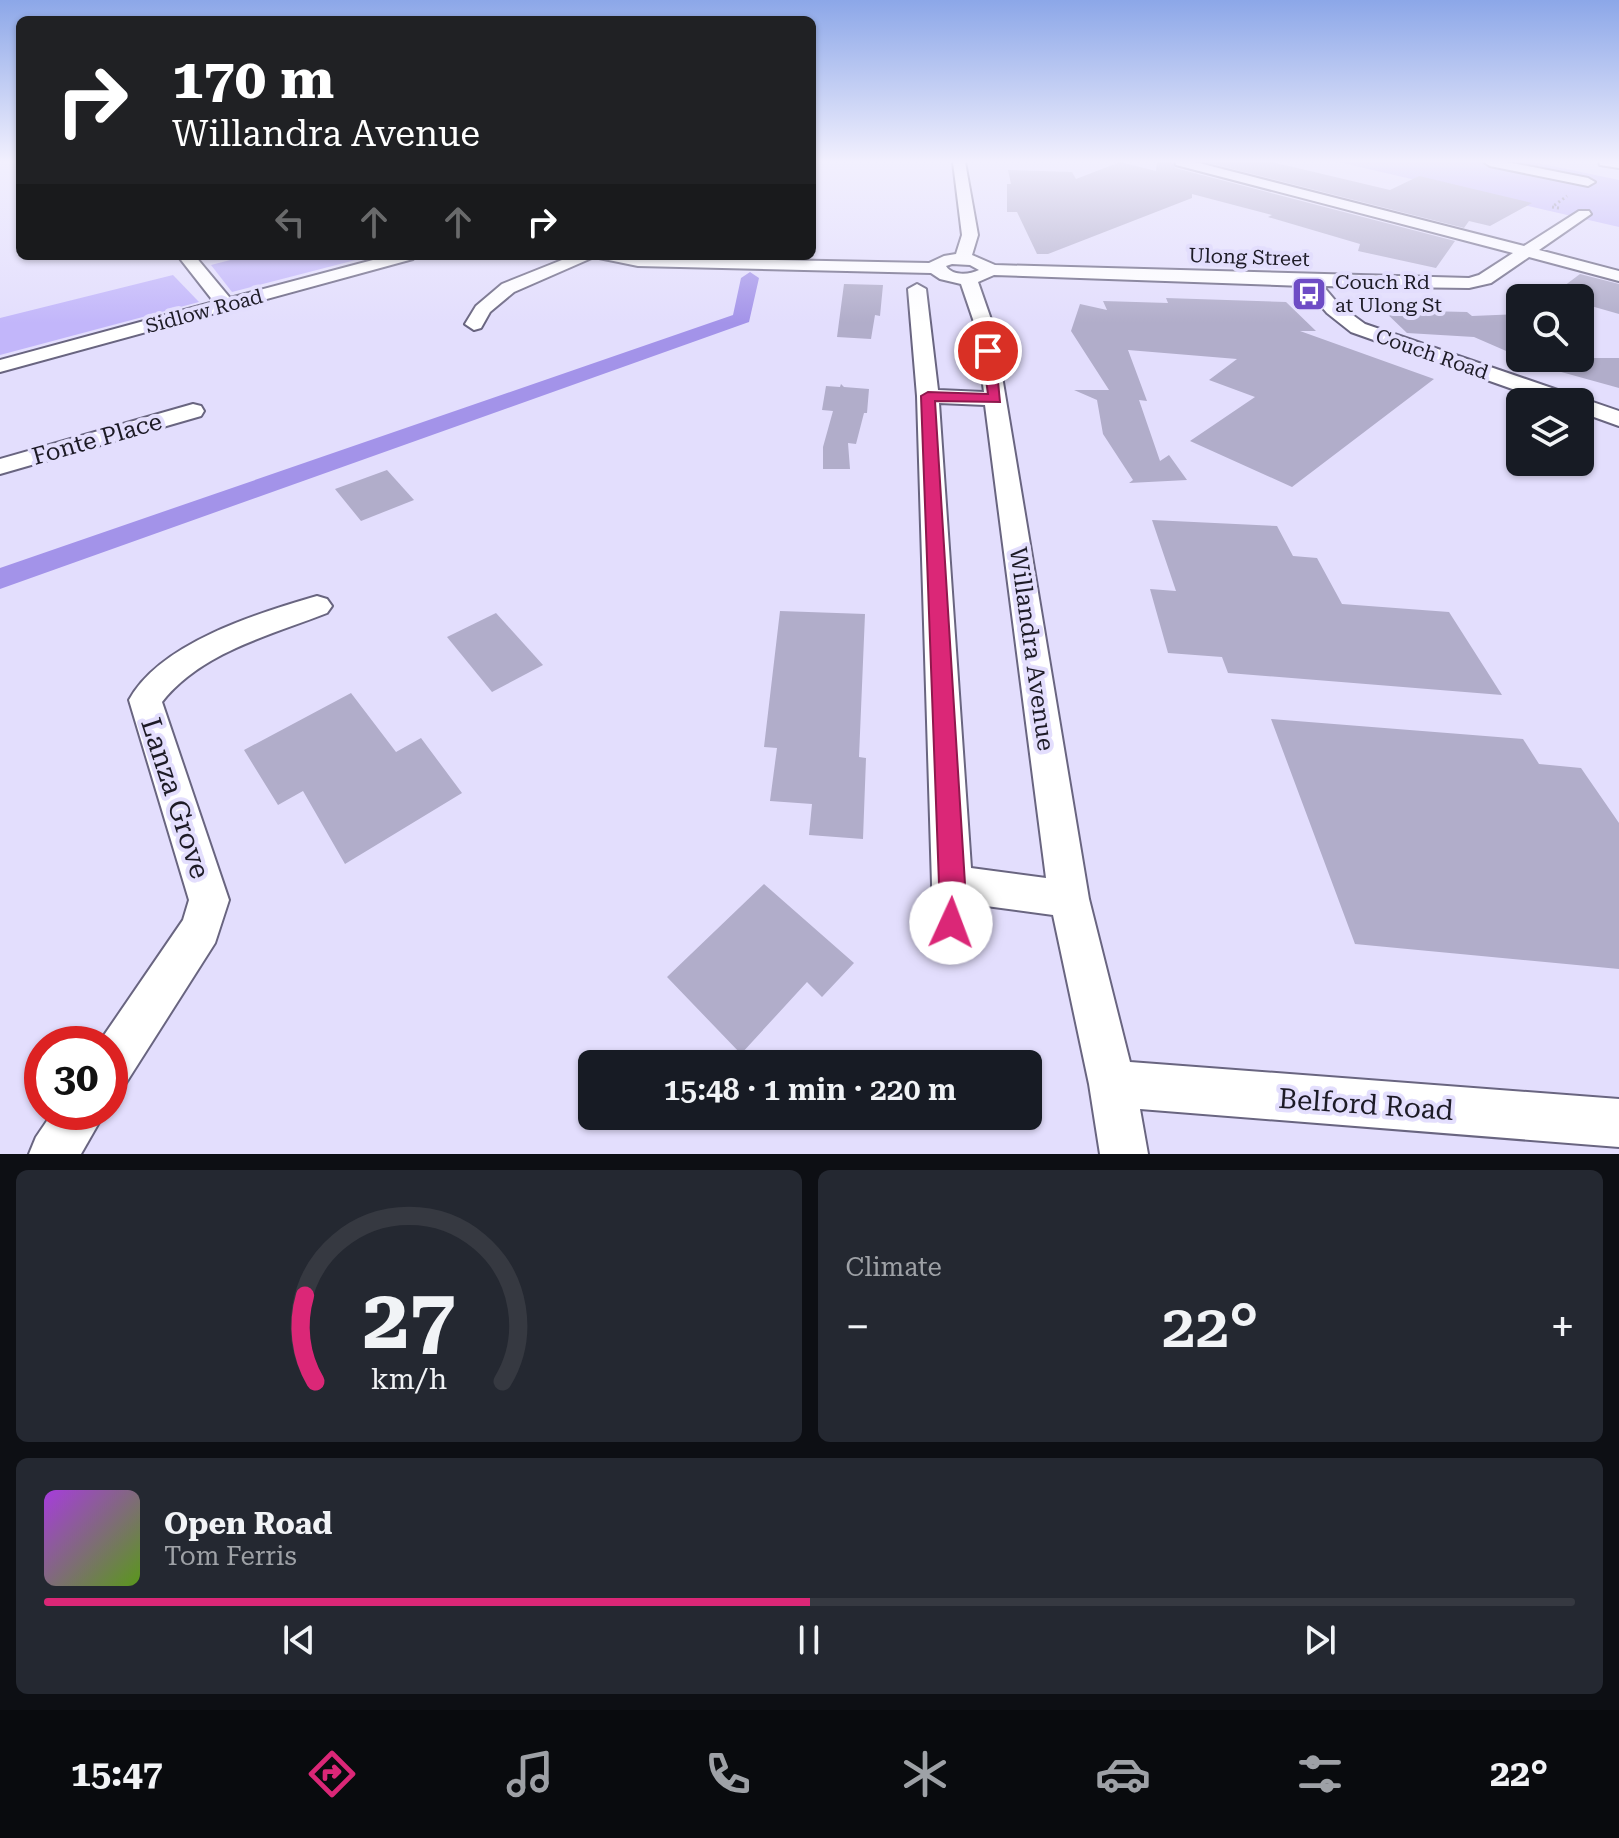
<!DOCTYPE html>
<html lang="en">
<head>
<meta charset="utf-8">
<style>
  :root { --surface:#171b24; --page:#242831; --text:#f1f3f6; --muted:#9ea1a6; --line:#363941; --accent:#db2777 }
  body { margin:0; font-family:"Roboto Serif",serif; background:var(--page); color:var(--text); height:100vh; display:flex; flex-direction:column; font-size:30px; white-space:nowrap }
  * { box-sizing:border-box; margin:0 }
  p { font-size:26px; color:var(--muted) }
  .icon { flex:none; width:44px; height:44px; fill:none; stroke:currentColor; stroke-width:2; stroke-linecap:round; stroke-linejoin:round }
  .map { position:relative; height:1154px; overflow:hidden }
  .side { display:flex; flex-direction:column; gap:16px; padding:16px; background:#0d0f14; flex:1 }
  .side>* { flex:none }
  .guide { position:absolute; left:16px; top:16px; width:800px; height:244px; border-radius:12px; box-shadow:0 2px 6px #0004; background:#202124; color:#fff; overflow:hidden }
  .fabs { position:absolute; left:1506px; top:284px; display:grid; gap:16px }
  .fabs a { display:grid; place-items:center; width:88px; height:88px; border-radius:12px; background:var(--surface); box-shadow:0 2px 6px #0004; font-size:40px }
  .speed { position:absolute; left:24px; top:1026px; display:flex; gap:16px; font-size:40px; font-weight:700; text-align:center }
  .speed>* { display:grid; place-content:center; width:104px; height:104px; border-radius:50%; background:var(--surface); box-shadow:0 2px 6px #0004; line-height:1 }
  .speed .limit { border:12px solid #d22; background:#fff; color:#111 }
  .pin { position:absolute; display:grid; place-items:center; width:68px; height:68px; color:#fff; margin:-34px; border:4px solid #fff; border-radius:50%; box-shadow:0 2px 8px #0007 }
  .me { position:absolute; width:88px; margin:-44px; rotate:2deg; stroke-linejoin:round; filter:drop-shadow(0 0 6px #0008) }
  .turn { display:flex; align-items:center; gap:28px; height:168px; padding:0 24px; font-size:36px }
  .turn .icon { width:104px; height:104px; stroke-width:2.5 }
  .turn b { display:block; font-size:56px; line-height:68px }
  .lanes { display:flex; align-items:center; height:76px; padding:0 24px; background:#0003; justify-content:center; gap:40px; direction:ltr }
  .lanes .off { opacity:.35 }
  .big { font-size:60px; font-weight:600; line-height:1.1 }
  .side .widget { flex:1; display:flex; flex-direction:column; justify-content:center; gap:12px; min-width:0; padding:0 28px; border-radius:12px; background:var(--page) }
  .side .dial { align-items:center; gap:0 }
  .dial svg { height:208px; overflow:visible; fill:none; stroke:var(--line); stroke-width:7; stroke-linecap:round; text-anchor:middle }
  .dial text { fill:var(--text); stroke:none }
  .song { display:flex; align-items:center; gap:24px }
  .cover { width:96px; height:96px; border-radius:12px; background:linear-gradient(135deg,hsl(280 70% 55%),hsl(90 70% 35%)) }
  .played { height:8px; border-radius:4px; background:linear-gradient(90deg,var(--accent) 50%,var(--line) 50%) }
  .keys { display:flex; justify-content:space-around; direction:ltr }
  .heat { display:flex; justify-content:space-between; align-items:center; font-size:44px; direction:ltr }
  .side .tiles { flex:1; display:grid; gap:16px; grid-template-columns:1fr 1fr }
  .widget:last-child { grid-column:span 2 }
  .trip { position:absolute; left:578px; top:1050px; width:464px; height:80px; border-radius:12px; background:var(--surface); box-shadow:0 2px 6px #0004; font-weight:600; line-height:80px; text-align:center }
  .menu { display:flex; height:128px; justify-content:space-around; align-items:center; background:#090b0e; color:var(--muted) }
  .menu .icon { width:56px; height:56px }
  .menu .on { color:var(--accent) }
  .menu b { font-size:36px; color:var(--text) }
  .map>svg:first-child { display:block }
  .green { fill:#c2b6fa }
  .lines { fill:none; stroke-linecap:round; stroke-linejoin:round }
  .canal { fill:#a393e9; fill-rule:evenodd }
  .building { fill:#b1adca }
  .minor-casing { stroke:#696580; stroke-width:4 }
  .path { stroke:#8b879d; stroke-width:3; stroke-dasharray:2 3; stroke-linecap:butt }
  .minor { fill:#fff; fill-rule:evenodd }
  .route { fill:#db2777; stroke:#8e194d; stroke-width:2 }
  .labels { text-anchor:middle; stroke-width:8; stroke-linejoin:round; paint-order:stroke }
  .far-street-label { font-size:20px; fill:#1d1b26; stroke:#e3defd }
  .far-poi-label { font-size:20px; fill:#1d1b26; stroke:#e3defd; text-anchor:start }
  .street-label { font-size:24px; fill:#1d1b26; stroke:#e3defd }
  .near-street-label { font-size:28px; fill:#1d1b26; stroke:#e3defd }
</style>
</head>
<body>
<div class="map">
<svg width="1619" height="1154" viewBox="0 0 1619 1154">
  <rect width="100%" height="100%" fill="#e3defd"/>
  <g class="green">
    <polygon points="1338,162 1533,162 1619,180 1619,227"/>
    <polygon points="246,256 371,256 232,292 211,265"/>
    <polygon points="173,275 199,302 0,355 0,318"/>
  </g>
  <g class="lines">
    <polygon class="canal" points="750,272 759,278 749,322 0,589 0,568 733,315 741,278"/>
  </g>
  <g class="building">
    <polygon points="1120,162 1156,171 1157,162 1172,162 1175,168 1455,241 1436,268 1358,251 1360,244 1268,217 1272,215 1192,194 1192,198 1048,254 1037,254 1017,212 1007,212 1007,184 1011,184 1008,170 1072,172 1076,179"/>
    <polygon points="1205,162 1272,162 1390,190 1419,176 1532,203 1490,226 1469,221 1464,228"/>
    <polygon points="1580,274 1619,284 1619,314 1584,304 1580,298 1548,298"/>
    <polygon points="844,284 883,285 880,316 875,315 871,339 837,337"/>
    <polygon points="1166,298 1286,302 1316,331 1300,331 1434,379 1292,487 1190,441 1255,397 1209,380 1237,359 1128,350 1147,401 1139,400 1160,461 1169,455 1187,480 1129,483 1133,480 1103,434 1097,400 1074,390 1109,390 1071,331 1080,304 1107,310 1103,301 1168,303"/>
    <polygon points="1383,310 1467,312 1472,316 1520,314 1520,357 1474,337 1407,333"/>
    <polygon points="1536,358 1619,358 1619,388 1536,365"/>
    <polygon points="841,384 844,387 869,389 867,413 864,413 856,444 848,443 850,469 823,469 823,447 833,411 822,410 826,386 840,387"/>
    <polygon points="387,470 414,500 361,521 335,489"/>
    <polygon points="1152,520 1277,526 1293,556 1317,558 1342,604 1449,612 1502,695 1228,673 1222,657 1168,653 1150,589 1176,591"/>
    <polygon points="780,611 865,614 859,757 866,758 863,839 809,835 812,804 770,801 777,748 764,747"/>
    <polygon points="496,613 543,665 492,692 447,637"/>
    <polygon points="351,693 396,752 421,738 462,793 345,864 303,791 278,805 244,750"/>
    <polygon points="1271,719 1523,739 1539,764 1581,768 1619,823 1619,969 1355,944"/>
    <polygon points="764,884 854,963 822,997 807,982 741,1054 667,977"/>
  </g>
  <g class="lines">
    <g class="minor-casing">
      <g id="minor">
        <path d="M 953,162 L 965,162 L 978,235 L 972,255 L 995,265 L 1469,278 L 1479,275 L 1513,253 L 1176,165 L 1175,162 L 1195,162 L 1524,246 L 1579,211 L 1589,211 L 1591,214 L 1539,250 L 1619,271 L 1619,281 L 1529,257 L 1491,283 L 1469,288 L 1323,286 L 1339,305 L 1365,324 L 1619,411 L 1619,426 L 1580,412 L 1580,402 L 1549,402 L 1351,332 L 1327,313 L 1304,286 L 994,275 L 978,282 L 994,328 L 1089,899 L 1130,1062 L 1619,1099 L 1619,1147 L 1140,1109 L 1148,1154 L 1100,1154 L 1089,1084 L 1053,915 L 971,904 L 971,923 L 965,937 L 951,942 L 937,937 L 931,923 L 932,884 L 917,396 L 908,289 L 917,284 L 926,289 L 938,390 L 984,392 L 976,328 L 961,284 L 940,279 L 931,273 L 638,266 L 594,257 L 514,292 L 490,312 L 481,328 L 474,330 L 465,324 L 476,306 L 502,284 L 572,256 L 929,263 L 944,256 L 956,254 L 962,235 ZM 952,264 L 970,265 L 979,270 C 969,275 952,276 946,266 ZM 939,403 L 985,405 L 1046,878 L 971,868 Z"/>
        <polygon points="1484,162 1507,162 1588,178 1595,182 1588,186 1490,166"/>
        <polygon points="1599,162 1619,162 1619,168 1600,165"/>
        <polygon points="178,256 195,256 230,298 388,256 415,256 413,259 0,372 0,360 214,302"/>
        <polygon points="193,404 201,406 204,411 201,416 0,474 0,459"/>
        <path d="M 317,596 L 327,599 L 332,606 L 327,613 C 271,635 201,652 162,702 L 229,900 L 215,943 L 126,1083 L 110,1090 L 110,1044 L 98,1044 L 183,920 L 189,900 L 129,700 C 160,643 258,613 317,596 Z"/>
        <polygon points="53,1112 105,1112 81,1154 29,1154 36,1137"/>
      </g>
    </g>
    <polyline class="path" points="1559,208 1552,207 1567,196"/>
    <use href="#minor" class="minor"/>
  </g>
  <linearGradient id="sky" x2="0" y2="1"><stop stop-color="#8ca7e8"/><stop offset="0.5" stop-color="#f2f0fe"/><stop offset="1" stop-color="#f2f0fe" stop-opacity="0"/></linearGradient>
  <rect width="1619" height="323" fill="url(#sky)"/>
  <polygon class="route" points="988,348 995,351 1000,402 935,401 965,884 964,923 960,932 951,936 941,932 938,923 939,884 921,396 928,392 988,394 982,351"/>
  <defs>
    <g id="bus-square" transform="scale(1.8)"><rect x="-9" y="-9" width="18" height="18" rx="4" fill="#6e4cc5" stroke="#e3defd"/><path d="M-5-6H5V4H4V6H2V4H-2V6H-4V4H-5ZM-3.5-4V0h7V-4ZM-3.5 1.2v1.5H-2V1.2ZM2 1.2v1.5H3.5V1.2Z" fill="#fff"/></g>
  </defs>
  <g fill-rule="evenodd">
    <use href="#bus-square" x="1309" y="294"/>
  </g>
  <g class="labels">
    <g class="far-street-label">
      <text transform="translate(1249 257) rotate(2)" y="7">Ulong Street</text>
      <text transform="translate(204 311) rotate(-15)" y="7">Sidlow Road</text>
      <text transform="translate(1432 354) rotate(19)" y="7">Couch Road</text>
    </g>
    <g class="far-poi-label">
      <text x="1335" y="289">Couch Rd<tspan x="1335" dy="23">at Ulong St</tspan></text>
    </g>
    <g class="street-label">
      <text transform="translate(97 439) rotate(-16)" y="8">Fonte Place</text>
      <text transform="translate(1032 649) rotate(82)" y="8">Willandra Avenue</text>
    </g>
    <g class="near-street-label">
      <text transform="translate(176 798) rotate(72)" y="10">Lanza Grove</text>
      <text transform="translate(1366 1104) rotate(4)" y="10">Belford Road</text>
    </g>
  </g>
</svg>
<div class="fabs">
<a><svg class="icon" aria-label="search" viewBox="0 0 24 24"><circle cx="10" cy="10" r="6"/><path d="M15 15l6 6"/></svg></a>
<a><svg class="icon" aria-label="layers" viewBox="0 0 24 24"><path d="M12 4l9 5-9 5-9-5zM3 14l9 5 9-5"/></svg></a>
</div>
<div class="speed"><div class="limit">30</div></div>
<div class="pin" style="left:988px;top:351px;background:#d93025"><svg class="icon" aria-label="arrive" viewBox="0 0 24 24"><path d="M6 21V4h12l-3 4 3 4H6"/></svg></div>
<svg class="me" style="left:951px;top:923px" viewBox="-20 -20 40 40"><circle r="19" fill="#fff"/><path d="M0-13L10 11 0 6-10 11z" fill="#db2777"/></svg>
<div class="trip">15:48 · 1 min · 220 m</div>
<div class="guide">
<div class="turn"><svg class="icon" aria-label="right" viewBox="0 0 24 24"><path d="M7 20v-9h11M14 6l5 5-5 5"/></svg><div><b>170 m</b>Willandra Avenue</div></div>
<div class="lanes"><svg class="icon off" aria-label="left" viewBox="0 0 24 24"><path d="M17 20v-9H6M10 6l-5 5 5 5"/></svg><svg class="icon off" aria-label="ahead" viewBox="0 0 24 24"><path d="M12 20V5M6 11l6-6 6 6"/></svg><svg class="icon off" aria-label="ahead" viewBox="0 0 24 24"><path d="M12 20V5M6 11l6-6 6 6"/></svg><svg class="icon" aria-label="right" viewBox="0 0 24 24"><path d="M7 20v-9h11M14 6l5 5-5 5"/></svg></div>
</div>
</div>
<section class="side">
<div class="tiles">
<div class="widget dial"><svg viewBox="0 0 100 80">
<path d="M14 69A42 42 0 1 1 86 69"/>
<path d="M14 69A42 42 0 0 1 10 36" stroke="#db2777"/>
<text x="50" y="56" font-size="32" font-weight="700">27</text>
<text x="50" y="72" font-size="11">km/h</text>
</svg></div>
<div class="widget"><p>Climate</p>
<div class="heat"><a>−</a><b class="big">22°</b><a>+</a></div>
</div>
<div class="widget">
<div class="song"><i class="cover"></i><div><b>Open Road</b><p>Tom Ferris</p></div></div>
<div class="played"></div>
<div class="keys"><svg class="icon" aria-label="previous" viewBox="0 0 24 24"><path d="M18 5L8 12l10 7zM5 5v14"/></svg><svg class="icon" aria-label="pause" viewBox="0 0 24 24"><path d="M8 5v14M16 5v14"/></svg><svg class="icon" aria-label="next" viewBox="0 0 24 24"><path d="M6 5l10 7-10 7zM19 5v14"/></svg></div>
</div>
</div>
</section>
<nav class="menu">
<b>15:47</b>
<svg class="icon on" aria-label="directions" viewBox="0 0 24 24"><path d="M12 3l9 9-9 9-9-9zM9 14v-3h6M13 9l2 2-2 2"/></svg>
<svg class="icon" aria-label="music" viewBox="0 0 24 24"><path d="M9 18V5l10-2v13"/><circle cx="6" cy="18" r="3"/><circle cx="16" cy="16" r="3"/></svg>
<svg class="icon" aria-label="phone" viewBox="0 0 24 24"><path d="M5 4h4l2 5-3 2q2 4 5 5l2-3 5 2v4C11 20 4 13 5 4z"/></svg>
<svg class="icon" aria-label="climate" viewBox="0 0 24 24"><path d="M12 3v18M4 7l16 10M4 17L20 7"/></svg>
<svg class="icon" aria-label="car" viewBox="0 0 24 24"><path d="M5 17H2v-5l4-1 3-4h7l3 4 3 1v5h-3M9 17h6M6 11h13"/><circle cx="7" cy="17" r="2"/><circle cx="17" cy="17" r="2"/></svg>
<svg class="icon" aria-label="filters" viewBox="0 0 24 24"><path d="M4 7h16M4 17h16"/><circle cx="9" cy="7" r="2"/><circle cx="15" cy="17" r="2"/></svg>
<b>22°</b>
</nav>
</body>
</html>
